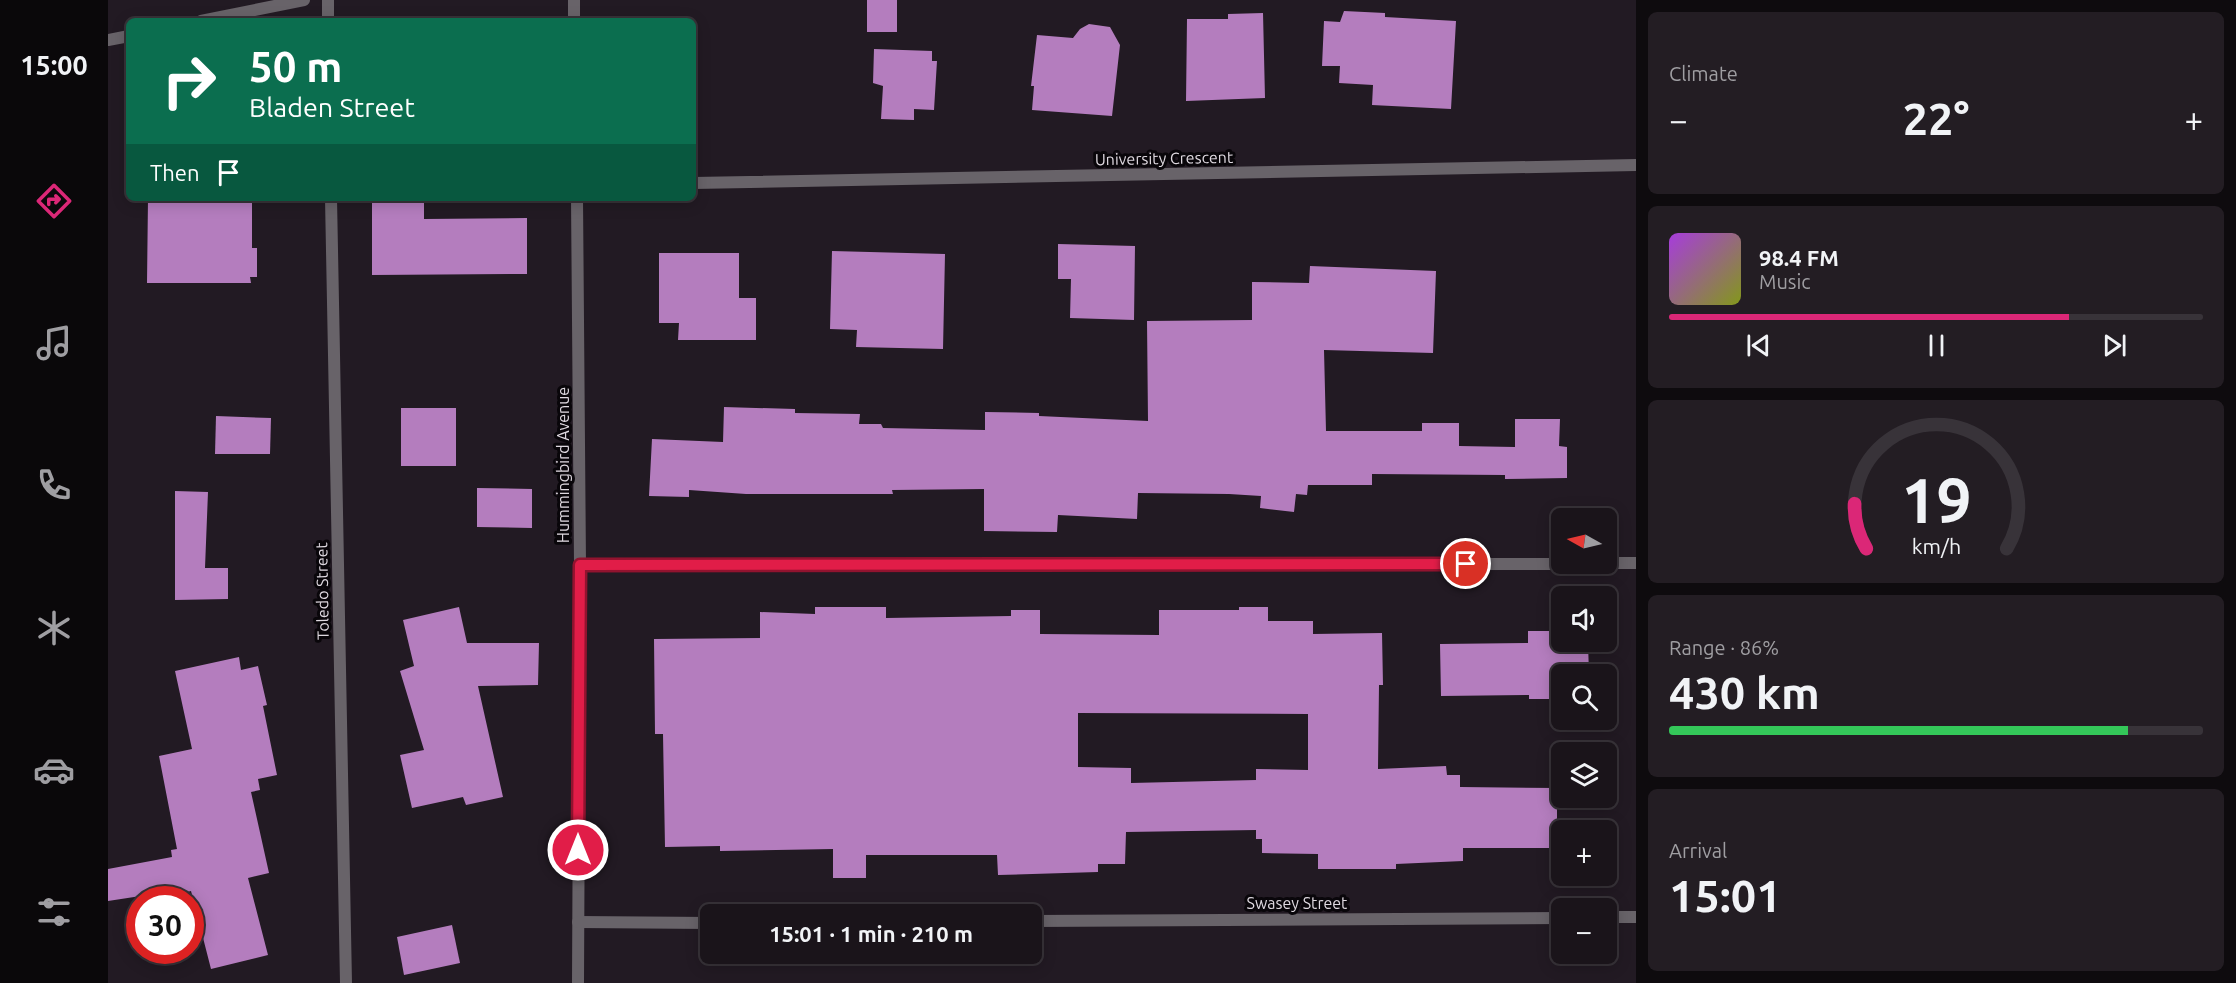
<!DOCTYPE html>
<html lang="en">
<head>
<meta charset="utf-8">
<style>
  :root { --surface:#1a141a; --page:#231d23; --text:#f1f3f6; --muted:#9f9ea2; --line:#383339; --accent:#db2777 }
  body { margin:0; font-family:Ubuntu,sans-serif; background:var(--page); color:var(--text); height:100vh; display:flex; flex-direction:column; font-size:22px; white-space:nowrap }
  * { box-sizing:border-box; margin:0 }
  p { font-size:20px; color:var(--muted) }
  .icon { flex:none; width:33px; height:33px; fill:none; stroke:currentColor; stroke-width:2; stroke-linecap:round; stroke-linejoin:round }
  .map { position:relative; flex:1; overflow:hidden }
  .panel { display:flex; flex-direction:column; gap:12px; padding:12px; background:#0e0b0e; width:600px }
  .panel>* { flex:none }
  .hud { position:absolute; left:18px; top:18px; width:570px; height:183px; border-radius:9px; box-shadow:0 3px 15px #0003,0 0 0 2px var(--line); background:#0b6e4f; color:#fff; overflow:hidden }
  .needle { width:39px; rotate:278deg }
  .controls { position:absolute; left:1443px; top:508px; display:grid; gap:12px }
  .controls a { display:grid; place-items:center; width:66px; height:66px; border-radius:9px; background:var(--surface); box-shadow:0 3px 15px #0003,0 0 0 2px var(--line); font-size:30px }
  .speed { position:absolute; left:18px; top:886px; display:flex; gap:12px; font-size:30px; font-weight:700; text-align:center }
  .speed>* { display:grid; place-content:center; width:78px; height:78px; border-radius:50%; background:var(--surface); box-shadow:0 3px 15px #0003,0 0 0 2px var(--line); line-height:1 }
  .speed .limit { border:9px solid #d22; background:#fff; color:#111 }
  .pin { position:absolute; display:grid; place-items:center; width:51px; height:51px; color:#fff; margin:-26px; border:3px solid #fff; border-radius:50%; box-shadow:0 2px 6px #0007 }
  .me { position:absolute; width:66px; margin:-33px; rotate:0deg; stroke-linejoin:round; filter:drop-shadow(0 0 4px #0008) }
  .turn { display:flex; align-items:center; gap:21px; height:126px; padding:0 24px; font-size:27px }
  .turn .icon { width:78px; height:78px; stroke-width:2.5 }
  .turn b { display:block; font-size:42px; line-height:51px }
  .then { display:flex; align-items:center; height:57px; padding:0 24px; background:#0003; gap:12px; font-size:22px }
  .big { font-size:45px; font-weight:700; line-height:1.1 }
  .panel .tile { flex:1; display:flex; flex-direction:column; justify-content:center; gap:9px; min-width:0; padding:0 21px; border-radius:9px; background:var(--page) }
  .panel .dial { align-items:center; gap:0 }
  .dial svg { height:156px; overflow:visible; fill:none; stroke:var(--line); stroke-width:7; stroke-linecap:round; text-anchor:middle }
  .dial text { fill:var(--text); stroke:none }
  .song { display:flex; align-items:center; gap:18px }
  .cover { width:72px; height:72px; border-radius:9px; background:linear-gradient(135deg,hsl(280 70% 55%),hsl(70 70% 35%)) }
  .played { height:6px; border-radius:3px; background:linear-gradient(90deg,var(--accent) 75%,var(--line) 75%) }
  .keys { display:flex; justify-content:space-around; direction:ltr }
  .heat { display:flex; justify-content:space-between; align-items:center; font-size:33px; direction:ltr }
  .charge { height:9px; border-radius:4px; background:linear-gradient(90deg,#34c759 86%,var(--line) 0) }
  .trip { position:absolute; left:592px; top:904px; width:342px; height:60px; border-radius:9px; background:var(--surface); box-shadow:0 3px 15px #0003,0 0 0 2px var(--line); font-weight:700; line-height:60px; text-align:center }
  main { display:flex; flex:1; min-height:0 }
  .menu { display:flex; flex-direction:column; width:108px; justify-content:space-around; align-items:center; background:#0a080a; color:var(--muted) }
  .menu .icon { width:42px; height:42px }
  .menu .selected { color:var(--accent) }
  .menu b { font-size:27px; color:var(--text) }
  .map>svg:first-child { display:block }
  .building { fill:#b47dbe; fill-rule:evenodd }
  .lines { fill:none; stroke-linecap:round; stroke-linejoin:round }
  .street { stroke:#686369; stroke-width:12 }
  .route-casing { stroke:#92132f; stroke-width:15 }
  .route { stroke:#e11d48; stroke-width:10 }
  .labels { text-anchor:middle; stroke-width:6; stroke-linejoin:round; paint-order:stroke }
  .street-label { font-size:16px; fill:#dfd9e0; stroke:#09060a }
</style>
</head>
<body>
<main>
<nav class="menu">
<b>15:00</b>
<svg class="icon selected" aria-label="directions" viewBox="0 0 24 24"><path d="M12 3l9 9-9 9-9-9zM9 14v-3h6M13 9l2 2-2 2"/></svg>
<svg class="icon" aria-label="music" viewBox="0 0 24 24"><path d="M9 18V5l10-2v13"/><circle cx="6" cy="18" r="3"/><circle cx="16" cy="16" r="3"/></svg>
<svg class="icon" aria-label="phone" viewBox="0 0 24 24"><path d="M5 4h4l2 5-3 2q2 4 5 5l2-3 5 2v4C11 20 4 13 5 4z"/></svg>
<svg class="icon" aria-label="climate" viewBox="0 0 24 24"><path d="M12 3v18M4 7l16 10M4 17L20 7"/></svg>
<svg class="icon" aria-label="car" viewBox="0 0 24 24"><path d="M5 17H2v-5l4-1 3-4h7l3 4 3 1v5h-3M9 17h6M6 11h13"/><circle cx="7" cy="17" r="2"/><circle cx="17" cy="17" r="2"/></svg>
<svg class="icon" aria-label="filters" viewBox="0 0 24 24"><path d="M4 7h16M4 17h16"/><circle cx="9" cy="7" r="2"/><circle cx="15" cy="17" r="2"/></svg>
</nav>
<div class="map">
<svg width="1528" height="983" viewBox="0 0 1528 983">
  <rect width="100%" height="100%" fill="#221a23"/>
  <g class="building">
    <rect x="759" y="0" width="30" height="32"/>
    <polygon points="1236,11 1277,13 1277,17 1348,21 1343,109 1264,105 1265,85 1231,83 1232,66 1214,66 1216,21 1232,22"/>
    <polygon points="1155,13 1157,98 1078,101 1079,19 1120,19 1120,14"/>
    <polygon points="981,24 1002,27 1012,45 1004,116 924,110 926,86 923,86 929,35 965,38 972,29"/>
    <polygon points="766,49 824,51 824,61 829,61 826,110 806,109 806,120 773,119 775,86 765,83"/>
    <polygon points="40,198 131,198 131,202 144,202 144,248 149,248 149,277 142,277 143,283 39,283"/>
    <polygon points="264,198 316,198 316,219 419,218 419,274 264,275"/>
    <polygon points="950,244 1027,246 1026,320 962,318 963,279 950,279"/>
    <polygon points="724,251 837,254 835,349 748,347 749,330 722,329"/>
    <polygon points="551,253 631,253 631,298 648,298 648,340 570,340 571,323 551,323"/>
    <polygon points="1202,266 1328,271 1325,353 1216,350 1218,431 1314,431 1314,423 1351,423 1351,446 1407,447 1407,419 1452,419 1451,446 1459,447 1459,478 1397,479 1397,475 1264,474 1264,485 1200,485 1199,495 1188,494 1186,512 1152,508 1153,496 1121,494 1030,493 1029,519 950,515 949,532 876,531 876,489 784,490 785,494 638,494 581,490 581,497 541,496 544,439 615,442 616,407 687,409 687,413 752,414 751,424 773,424 775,428 877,430 877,412 931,413 931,416 1040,421 1039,321 1144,320 1144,282 1201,283"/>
    <rect x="293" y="408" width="55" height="58"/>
    <polygon points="108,416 163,418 162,454 107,454"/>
    <polygon points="369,488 424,489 424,528 369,527"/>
    <polygon points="67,491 100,492 97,568 120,568 120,599 67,600"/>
    <polygon points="351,607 359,643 431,643 430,685 370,686 395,797 358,805 355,797 304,808 292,755 316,750 292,671 306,666 295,620"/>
    <path d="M 707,607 L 778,607 L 778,618 L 903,616 L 903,610 L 932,610 L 932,634 L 1051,635 L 1051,610 L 1131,610 L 1131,607 L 1160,607 L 1160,621 L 1205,621 L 1205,634 L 1274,633 L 1275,685 L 1271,685 L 1270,769 L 1338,766 L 1339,775 L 1352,775 L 1352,787 L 1449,788 L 1449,848 L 1355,848 L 1355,861 L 1288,864 L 1288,869 L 1210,869 L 1210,854 L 1154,853 L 1154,839 L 1148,839 L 1148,830 L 1018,832 L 1017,864 L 990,864 L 990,872 L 890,875 L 889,855 L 758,855 L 758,878 L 725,878 L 725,849 L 612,851 L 612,846 L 557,847 L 555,734 L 547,734 L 546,639 L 652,638 L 652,612 L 707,614 ZM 970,713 L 1200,714 L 1200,770 L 1148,769 L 1148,780 L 1023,783 L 1023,768 L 970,767 Z"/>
    <polygon points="1420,631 1454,631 1454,642 1480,642 1481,675 1454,675 1454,699 1421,699 1421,695 1333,696 1332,644 1420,643"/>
    <polygon points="131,657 133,670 150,666 159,705 155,706 169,775 150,779 152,790 143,792 161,873 140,878 160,955 103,969 83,891 72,894 72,890 0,901 0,869 64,857 63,850 69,849 51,756 84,749 67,671"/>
    <polygon points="344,925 352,963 296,975 289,937"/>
  </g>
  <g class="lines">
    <g class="street">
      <polyline points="220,0 220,21"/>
      <polyline points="466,0 466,21"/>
      <polyline points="93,21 196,0"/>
      <polyline points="0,40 21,36"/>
      <polyline points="585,183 1528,165"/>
      <polyline points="223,198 238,983"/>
      <polyline points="469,198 472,565 470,983"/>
      <polyline points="1498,563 1528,563"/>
      <polyline points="472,565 1454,564"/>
      <polyline points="1498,917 1528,917"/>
      <polyline points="924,921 1454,918"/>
      <polyline points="470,922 603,923"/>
    </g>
  </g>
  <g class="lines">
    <g class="route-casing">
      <polyline id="route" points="470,850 472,565 1358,564"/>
    </g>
    <use href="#route" class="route"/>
  </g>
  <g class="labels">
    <g class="street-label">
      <text transform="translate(1056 158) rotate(-1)" y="6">University Crescent</text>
      <text transform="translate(455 465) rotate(-90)" y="6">Hummingbird Avenue</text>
      <text transform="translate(214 591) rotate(-91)" y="6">Toledo Street</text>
      <text x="1189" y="909">Swasey Street</text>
    </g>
  </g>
</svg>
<div class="controls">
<a><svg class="needle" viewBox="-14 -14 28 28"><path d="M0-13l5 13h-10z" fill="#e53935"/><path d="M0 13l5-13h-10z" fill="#9f9ea2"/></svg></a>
<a><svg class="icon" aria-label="sound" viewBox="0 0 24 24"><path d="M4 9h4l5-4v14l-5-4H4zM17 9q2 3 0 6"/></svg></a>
<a><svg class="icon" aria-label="search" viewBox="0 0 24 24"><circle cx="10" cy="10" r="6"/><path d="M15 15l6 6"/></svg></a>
<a><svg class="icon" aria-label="layers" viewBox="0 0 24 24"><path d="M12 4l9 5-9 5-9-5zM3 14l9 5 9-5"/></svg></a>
<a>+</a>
<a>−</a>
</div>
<div class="speed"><div class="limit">30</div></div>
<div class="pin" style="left:1358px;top:564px;background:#d93025"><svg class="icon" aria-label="arrive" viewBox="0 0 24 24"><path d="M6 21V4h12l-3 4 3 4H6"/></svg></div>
<svg class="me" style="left:470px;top:850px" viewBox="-20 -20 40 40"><circle r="17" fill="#e11d48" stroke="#fff" stroke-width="3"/><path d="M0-11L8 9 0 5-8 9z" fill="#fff"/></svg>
<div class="trip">15:01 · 1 min · 210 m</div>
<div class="hud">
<div class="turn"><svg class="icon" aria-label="right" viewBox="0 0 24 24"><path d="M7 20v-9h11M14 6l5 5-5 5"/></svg><div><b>50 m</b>Bladen Street</div></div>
<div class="then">Then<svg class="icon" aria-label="arrive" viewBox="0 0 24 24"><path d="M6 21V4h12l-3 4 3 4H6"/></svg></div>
</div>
</div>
<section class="panel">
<div class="tile"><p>Climate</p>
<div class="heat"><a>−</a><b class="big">22°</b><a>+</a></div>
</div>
<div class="tile">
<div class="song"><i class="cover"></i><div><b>98.4 FM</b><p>Music</p></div></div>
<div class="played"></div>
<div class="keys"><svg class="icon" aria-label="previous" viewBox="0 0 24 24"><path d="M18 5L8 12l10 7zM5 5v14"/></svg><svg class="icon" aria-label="pause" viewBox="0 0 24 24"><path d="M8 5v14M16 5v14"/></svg><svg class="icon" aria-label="next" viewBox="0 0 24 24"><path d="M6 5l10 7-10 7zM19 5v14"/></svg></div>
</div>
<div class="tile dial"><svg viewBox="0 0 100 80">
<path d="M14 69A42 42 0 1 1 86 69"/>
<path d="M14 69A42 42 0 0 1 8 46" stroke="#db2777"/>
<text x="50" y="56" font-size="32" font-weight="700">19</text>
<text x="50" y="72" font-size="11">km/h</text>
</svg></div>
<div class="tile"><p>Range · 86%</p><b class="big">430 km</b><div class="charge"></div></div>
<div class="tile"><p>Arrival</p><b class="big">15:01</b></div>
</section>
</main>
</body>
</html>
